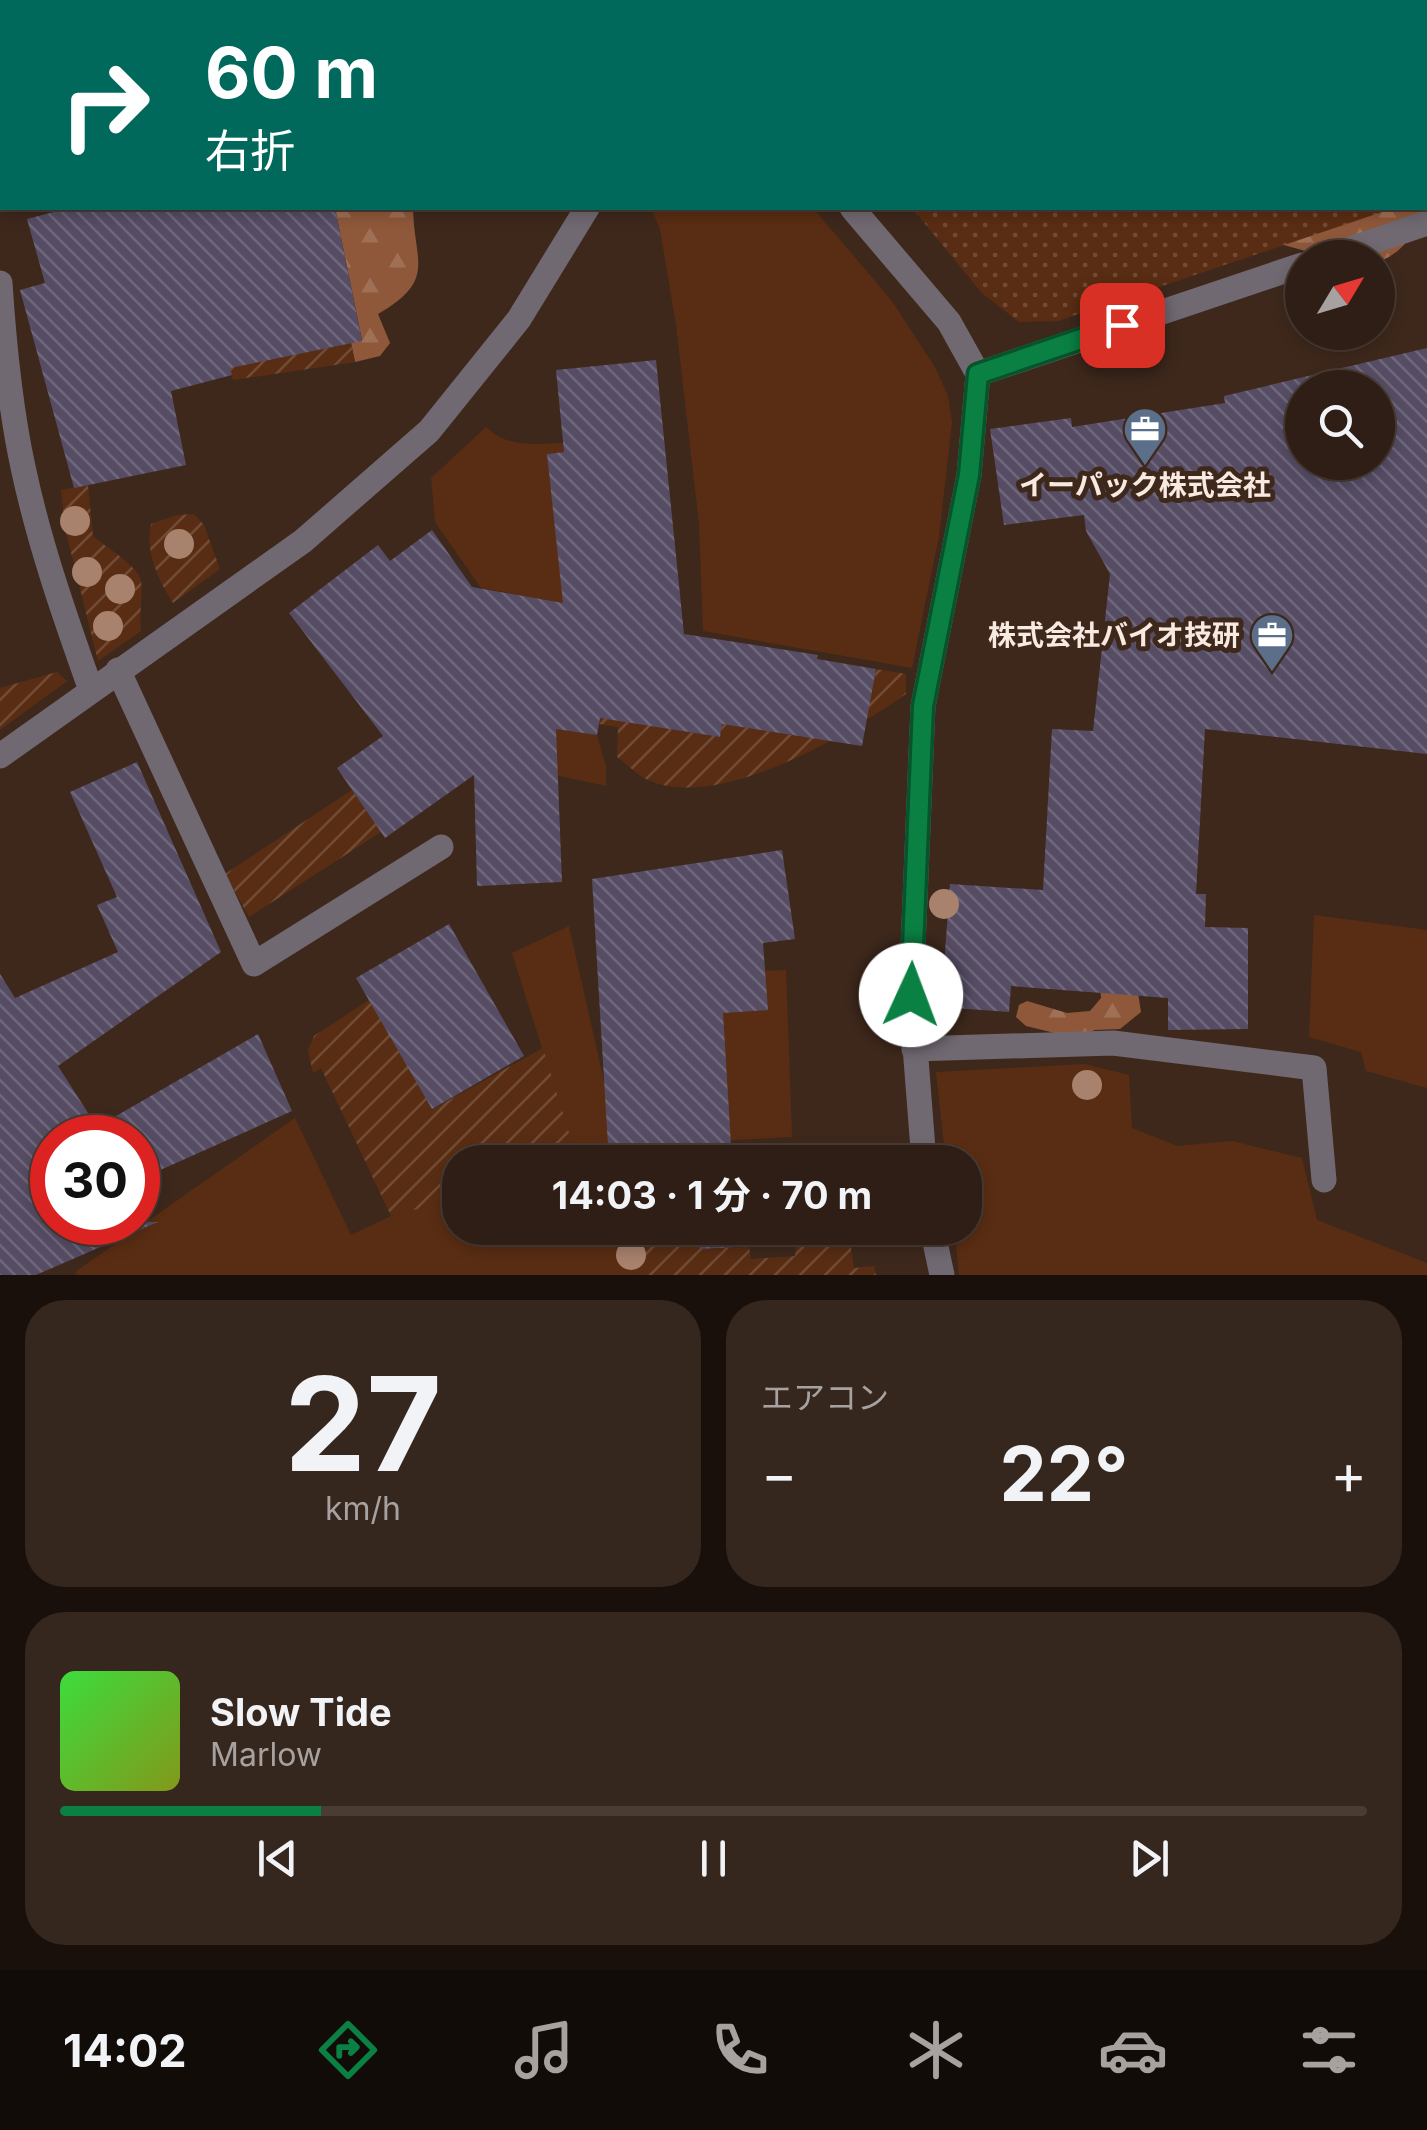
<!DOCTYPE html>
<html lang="ja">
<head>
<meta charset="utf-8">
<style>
  :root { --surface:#2e1e15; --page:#36271e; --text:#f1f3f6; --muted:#a7a2a0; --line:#493c34; --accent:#0b8043 }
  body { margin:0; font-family:Inter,"Noto Sans JP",sans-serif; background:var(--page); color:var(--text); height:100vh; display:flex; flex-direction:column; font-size:38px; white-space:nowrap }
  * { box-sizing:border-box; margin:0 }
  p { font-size:32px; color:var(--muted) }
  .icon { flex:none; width:55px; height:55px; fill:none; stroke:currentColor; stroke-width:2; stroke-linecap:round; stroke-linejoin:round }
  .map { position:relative; height:1275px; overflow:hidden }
  .drawer { display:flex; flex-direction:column; gap:25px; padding:25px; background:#19100c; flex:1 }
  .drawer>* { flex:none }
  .top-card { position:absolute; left:0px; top:0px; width:1428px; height:210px; box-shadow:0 5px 15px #0003,0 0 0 2px var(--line); background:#00695c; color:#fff; overflow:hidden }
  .needle { width:65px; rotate:52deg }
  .controls { position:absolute; left:1285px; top:240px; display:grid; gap:20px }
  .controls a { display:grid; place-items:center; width:110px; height:110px; border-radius:50%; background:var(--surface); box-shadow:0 5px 15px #0003,0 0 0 2px var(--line); font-size:50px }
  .speed { position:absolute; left:30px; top:1115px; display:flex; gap:20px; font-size:50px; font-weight:700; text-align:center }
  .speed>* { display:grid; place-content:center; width:130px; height:130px; border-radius:50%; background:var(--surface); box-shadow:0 5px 15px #0003,0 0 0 2px var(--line); line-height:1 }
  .speed .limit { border:15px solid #d22; background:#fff; color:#111 }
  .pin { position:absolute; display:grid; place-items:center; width:85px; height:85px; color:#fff; margin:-42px; border-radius:20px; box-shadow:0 5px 15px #0006 }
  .me { position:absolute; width:110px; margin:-55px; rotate:2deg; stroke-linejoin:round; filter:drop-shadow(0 0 8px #0008) }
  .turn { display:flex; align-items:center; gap:35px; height:210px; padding:0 40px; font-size:45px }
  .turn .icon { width:130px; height:130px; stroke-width:2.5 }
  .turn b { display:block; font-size:70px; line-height:85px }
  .big { font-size:75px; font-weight:700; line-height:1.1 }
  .drawer .tile { flex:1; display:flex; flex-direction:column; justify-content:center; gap:15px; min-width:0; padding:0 35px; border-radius:40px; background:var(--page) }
  .drawer .dial { align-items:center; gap:0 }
  .dial b { font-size:130px; line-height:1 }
  .song { display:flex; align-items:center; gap:30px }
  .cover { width:120px; height:120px; border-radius:15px; background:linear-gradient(135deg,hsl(120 70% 55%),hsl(70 70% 35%)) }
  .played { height:10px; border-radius:5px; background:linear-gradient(90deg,var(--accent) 20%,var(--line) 20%) }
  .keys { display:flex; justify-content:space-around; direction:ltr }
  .heat { display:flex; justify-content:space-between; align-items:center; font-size:55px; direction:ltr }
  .drawer .tiles { flex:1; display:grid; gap:25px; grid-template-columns:1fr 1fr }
  .tile:last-child { grid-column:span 2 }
  .trip { position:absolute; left:442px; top:1145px; width:540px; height:100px; border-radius:40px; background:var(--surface); box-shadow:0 5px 15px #0003,0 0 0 2px var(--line); font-weight:700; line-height:100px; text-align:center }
  .menu { display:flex; height:160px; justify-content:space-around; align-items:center; background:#120c08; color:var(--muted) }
  .menu .icon { width:70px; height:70px }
  .menu .selected { color:var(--accent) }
  .menu b { font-size:45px; color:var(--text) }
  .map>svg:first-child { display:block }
  .grass { fill:#592d13 }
  .forest { fill:url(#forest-firs) }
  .park { fill:url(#park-dots) }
  .garden { fill:url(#garden-furrows) }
  .water { fill:#001e31 }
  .building { fill:url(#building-back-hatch); fill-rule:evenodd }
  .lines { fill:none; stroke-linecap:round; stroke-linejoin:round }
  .lane { stroke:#716972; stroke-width:25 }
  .street { stroke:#716972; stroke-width:25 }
  .tree { fill:#a8826d }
  .route-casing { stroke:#07532c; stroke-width:25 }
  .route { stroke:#0b8043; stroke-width:18 }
  .labels { text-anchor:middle; stroke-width:10; stroke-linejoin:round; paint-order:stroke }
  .poi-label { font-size:28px; font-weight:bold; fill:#f8e9e1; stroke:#3e281c }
</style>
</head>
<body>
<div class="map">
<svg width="1427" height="1275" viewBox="0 0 1427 1275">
  <defs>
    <pattern id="forest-firs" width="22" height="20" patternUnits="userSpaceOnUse" patternTransform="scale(2.5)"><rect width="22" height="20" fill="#8f583a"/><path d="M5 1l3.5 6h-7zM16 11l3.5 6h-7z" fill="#a07056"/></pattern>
    <pattern id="park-dots" width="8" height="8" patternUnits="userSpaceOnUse" patternTransform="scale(2.5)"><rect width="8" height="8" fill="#592d13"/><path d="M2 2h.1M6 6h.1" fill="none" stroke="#724b35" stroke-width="1.8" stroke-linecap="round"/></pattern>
    <pattern id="garden-furrows" width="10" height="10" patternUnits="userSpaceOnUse" patternTransform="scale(2.5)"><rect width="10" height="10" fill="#592d13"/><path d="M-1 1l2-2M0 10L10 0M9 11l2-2" fill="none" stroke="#724b35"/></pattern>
    <pattern id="building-back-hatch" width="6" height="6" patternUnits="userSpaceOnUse" patternTransform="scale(2.5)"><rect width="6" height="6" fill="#564d65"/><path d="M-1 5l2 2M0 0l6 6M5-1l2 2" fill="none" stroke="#6f677b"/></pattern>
  </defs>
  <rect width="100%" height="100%" fill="#3e281c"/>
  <g class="grass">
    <polygon points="651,208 813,208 892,301 936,369 948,396 952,423 939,536 912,668 703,631 699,523 676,325 660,229"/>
    <path d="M 486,427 C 508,448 534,444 563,443 L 564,452 L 547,454 L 559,560 L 573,605 L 481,588 L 435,522 L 431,478 Z"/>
    <polygon points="531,725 597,735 606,766 606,786 509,765"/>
    <polygon points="1314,915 1427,930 1427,1088 1366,1071 1361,1052 1309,1037"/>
    <polygon points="569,926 605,1086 720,972 786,970 792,1137 619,1146 619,1162 578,1162 512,953"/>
    <polygon points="1085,1064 1129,1075 1132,1128 1177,1146 1232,1141 1302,1158 1317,1220 1427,1263 1427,1275 959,1275 954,1228 965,1228 965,1162 946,1162 936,1072"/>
    <polygon points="295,1118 351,1235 391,1216 460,1198 460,1228 623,1228 633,1275 76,1275 75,1272"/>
  </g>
  <g class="forest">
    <path d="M 1425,91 C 1427,107 1427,183 1427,203 C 1423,225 1400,257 1378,261 L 1378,258 L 1327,257 L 1273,242 L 1262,208 L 1425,208 Z"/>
    <path d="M 335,208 L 413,208 C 414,262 437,280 378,314 L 390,343 L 380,356 L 355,362 L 351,343 L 362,340 Z"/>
    <polygon points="1100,983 1138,993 1141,1012 1120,1029 1095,1030 1075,1038 1026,1026 1016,1017 1019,1005 1027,1001 1067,1013 1090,1011 1101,998"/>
  </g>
  <g class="park">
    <polygon points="705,0 1427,0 1427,196 1425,2"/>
    <polygon points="912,208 1394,208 1058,321 1019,322 982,293"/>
  </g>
  <g class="garden">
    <polygon points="190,208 262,208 272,261 278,358 351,343 355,362 233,380"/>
    <path d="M 88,485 L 93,536 C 106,548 138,565 141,581 C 143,592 139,617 141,631 L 98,661 L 65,528 L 61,490 Z"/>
    <path d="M 194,514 L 204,525 L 220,569 L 173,603 C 158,580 145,552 151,524 L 177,515 Z"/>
    <path d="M 618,612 L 669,729 L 720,737 L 722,724 L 805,737 L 811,700 L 868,710 L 876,669 L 906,674 L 906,694 C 848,734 720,812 648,780 C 638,776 627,764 617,757 L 618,727 L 599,724 Z"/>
    <polygon points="57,672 67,681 0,730 0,688"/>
    <polygon points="352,790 381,832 249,917 225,874"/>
    <polygon points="369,1000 433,1109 543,1048 578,1162 460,1162 460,1198 391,1216 321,1068 313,1073 308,1050 314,1036"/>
    <polygon points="623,1228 677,1228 679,1244 699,1243 701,1249 749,1247 751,1259 795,1256 796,1244 850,1241 854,1268 874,1266 876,1275 633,1275"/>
  </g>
  <polygon class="water" points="1098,0 1338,0 1101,2"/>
  <g class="building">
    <polygon points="69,208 335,208 362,341 230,368 232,375 171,391 186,465 74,488 20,290 45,283 27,219"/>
    <path d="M 1427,348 L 1427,754 L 1205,729 L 1196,894 L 1206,894 L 1205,927 L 1248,928 L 1248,1029 L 1168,1030 L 1168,998 L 1011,986 L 1009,1012 L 941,1007 L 950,884 L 1043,890 L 1052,729 L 1093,731 L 1110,574 L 1086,531 L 1084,515 L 1004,525 L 990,429 L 1071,418 L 1072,427 L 1225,403 L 1224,396 ZM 1302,388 L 1378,388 L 1378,462 L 1302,462 Z"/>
    <polygon points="656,360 684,634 818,655 817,659 876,669 862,746 722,724 720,737 600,718 597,735 556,729 562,882 477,886 474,775 385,838 337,768 383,736 289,613 378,545 390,561 432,530 472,587 563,603 547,454 564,452 556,370"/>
    <polygon points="137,762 221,952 58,1066 97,1127 258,1034 292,1111 138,1180 138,1138 52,1138 52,1217 41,1222 158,1222 36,1275 0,1275 0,974 15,998 118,952 97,905 117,897 70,792"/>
    <polygon points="782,850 795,939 763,943 768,1010 723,1013 732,1162 609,1162 592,879"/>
    <polygon points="449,924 524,1056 432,1109 356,978"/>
    <polygon points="844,1156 844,1162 746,1162"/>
    <polygon points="677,1228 849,1228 850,1241 700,1249 699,1243 679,1245"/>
  </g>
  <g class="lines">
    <g class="lane">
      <polyline points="118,670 254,964 441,847"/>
      <polyline points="914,1049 1113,1043 1314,1068 1324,1180"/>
    </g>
    <g class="street">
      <polyline points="640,0 642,2"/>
      <polyline points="852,208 949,322 978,374 969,475 923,706 911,995 924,1162"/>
      <polyline points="1324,258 1427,223"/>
      <path d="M 0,283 C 4,344 10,407 23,467 C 39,543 65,617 91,690"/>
      <polyline points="978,374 1302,265"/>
      <polyline points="0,756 303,541 429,431 519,319 587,208"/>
      <polyline points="932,1228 942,1275"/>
    </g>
  </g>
  <g class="tree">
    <circle cx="75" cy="521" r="15"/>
    <circle cx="179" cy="544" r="15"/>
    <circle cx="87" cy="572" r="15"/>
    <circle cx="120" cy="589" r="15"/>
    <circle cx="108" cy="626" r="15"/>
    <circle cx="944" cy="904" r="15"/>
    <circle cx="1087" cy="1085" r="15"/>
    <circle cx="631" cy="1255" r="15"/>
  </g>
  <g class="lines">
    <g class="route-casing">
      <polyline id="route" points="911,995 923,706 969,475 978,374 1122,325"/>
    </g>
    <use href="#route" class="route"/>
  </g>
  <defs>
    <g id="office-pin" transform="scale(2.25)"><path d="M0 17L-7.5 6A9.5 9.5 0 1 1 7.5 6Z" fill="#5c6f8a" stroke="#3e281c"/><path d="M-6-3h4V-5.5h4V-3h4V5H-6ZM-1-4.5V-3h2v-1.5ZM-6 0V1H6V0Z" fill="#fff"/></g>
  </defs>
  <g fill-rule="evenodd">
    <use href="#office-pin" x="1145" y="429"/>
    <use href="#office-pin" x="1272" y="635"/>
  </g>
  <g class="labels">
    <g class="poi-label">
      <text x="1145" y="495">イーパック株式会社</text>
      <text x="1240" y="645" text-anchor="end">株式会社バイオ技研</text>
    </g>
  </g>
</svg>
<div class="controls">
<a><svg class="needle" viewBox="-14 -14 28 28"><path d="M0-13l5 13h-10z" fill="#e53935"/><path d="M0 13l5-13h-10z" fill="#a7a2a0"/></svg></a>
<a><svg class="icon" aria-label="search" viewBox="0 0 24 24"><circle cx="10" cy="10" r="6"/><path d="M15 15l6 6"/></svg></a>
</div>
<div class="speed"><div class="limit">30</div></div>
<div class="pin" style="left:1122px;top:325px;background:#d93025"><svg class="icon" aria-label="arrive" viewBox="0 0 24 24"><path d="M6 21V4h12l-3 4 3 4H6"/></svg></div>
<svg class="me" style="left:911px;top:995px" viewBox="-20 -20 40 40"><circle r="19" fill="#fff"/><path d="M0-13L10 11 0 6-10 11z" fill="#0b8043"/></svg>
<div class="trip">14:03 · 1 分 · 70 m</div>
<div class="top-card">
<div class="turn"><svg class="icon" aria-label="right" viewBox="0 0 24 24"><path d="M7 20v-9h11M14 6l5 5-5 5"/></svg><div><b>60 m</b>右折</div></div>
</div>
</div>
<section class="drawer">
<div class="tiles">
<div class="tile dial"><b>27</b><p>km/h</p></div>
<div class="tile"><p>エアコン</p>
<div class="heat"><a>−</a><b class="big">22°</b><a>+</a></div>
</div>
<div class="tile">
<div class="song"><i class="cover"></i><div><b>Slow Tide</b><p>Marlow</p></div></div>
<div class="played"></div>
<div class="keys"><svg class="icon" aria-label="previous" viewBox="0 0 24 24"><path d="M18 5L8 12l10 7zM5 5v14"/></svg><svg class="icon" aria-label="pause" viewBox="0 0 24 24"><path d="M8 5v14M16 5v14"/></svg><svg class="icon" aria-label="next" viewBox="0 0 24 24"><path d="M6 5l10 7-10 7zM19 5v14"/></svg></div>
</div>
</div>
</section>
<nav class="menu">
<b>14:02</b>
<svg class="icon selected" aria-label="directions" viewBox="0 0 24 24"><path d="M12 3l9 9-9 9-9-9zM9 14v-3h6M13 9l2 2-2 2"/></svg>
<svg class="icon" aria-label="music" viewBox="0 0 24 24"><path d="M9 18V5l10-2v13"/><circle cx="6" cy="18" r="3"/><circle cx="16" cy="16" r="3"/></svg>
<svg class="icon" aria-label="phone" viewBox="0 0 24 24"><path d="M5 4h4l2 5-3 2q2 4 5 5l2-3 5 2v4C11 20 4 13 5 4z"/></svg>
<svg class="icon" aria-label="climate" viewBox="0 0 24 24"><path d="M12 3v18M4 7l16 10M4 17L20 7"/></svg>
<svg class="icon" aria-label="car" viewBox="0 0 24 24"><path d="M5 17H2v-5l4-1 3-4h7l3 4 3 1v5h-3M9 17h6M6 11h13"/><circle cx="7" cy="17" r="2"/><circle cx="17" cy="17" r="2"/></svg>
<svg class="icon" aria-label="filters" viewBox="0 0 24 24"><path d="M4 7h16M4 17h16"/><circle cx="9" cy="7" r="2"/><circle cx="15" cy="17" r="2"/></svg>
</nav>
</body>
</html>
